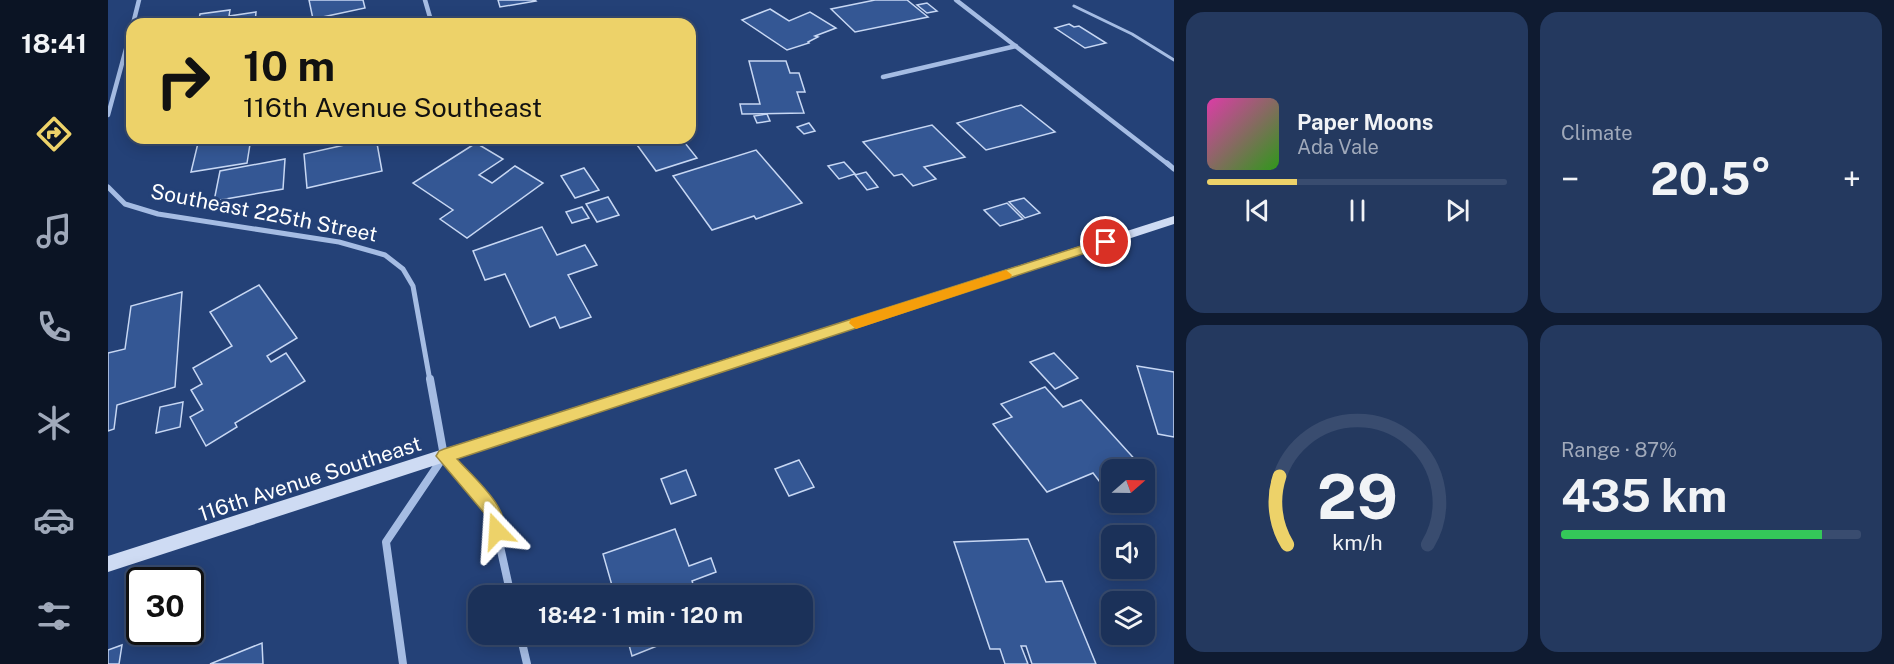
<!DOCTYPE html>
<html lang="en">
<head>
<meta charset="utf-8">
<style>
  :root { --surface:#1b3159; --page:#24395f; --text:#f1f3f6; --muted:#a0a9ba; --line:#394c6f; --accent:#edd269 }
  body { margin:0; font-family:"Public Sans",sans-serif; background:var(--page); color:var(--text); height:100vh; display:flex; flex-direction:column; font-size:22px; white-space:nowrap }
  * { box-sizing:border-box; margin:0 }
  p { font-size:20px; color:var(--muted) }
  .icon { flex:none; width:33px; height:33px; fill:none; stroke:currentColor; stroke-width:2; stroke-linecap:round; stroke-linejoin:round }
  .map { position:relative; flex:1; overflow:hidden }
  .side { display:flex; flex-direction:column; gap:12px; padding:12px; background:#0f1b31; width:720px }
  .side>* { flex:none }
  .hud { position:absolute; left:18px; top:18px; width:570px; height:126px; border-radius:18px; box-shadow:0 3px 15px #0003,0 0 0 2px var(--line); background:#edd269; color:#111; overflow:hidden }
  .needle { width:39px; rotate:70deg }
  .controls { position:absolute; left:993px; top:459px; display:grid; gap:12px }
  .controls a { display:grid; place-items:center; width:54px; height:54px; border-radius:12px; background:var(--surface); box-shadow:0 3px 15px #0003,0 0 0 2px var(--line); font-size:30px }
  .speed { position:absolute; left:18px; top:567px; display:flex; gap:12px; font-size:30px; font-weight:700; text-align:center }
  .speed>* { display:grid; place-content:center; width:78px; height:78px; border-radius:50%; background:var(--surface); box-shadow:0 3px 15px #0003,0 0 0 2px var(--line); line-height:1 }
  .speed .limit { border:3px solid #111; border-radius:9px; background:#fff; color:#111 }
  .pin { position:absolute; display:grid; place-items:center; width:51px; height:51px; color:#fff; margin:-26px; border:3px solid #fff; border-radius:50%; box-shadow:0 2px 6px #0007 }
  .me { position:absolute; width:66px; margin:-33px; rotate:340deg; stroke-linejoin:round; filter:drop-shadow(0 0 4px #0008) }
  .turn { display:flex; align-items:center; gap:21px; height:126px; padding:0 18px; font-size:27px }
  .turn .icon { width:78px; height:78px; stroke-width:2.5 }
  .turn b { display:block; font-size:42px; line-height:51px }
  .big { font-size:45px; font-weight:700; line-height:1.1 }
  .side .tile { flex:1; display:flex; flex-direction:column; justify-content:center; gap:9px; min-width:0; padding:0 21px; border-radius:18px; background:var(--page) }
  .side .dial { align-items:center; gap:0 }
  .dial svg { height:156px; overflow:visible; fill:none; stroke:var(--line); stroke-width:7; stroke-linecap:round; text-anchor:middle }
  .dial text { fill:var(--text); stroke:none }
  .song { display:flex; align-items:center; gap:18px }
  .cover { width:72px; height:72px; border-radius:9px; background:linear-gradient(135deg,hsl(320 70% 55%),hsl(110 70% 35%)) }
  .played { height:6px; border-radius:3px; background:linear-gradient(90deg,var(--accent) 30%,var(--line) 30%) }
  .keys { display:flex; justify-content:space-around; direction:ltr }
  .heat { display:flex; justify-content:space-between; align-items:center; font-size:33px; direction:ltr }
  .charge { height:9px; border-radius:4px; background:linear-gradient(90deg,#34c759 87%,var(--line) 0) }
  .side .tiles { flex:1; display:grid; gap:12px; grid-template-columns:repeat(2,1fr) }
  .trip { position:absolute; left:360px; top:585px; width:345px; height:60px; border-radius:18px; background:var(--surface); box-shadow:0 3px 15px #0003,0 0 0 2px var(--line); font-weight:700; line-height:60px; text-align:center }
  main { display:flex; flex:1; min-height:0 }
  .menu { display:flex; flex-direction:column; width:108px; justify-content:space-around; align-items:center; background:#0b1424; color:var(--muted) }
  .menu .icon { width:42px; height:42px }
  .menu .current { color:var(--accent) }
  .menu b { font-size:27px; color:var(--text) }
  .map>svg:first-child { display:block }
  .building { fill:#345794; stroke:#c7d7f3; stroke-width:1.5 }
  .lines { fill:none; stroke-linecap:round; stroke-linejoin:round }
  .service { stroke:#a5bce3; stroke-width:3 }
  .minor-far2 { stroke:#a5bce3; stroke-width:4.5 }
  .minor-far1 { stroke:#a5bce3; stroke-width:5 }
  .minor { stroke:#a5bce3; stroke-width:8 }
  .secondary { fill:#cedbf3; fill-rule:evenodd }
  .route { fill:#edd269; stroke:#9a8844; stroke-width:1.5 }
  .slow { fill:#f59e0b }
  .labels { text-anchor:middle; stroke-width:6; stroke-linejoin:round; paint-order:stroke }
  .street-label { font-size:21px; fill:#fff; stroke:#244177 }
</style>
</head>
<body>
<main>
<nav class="menu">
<b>18:41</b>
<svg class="icon current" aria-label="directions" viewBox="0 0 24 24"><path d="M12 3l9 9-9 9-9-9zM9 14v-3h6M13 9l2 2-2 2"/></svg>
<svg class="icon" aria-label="music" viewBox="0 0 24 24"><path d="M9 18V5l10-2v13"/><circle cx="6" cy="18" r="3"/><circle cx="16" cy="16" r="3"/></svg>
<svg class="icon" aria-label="phone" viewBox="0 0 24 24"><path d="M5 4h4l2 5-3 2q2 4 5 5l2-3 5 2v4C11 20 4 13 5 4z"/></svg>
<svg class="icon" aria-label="climate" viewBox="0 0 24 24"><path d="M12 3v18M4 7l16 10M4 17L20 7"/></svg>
<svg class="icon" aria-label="car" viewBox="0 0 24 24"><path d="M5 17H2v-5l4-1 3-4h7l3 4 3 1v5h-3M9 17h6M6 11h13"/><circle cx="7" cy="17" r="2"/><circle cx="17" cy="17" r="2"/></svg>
<svg class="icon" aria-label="filters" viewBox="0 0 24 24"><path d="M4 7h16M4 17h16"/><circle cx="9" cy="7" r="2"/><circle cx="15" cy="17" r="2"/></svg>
</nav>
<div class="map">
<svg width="1066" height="664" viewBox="0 0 1066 664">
  <rect width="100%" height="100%" fill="#244177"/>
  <g class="building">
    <polygon points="201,0 255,0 257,8 205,19"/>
    <polygon points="390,0 427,0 428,1 392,7"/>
    <polygon points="767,0 799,0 820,17 747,32 723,9"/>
    <polygon points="819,3 829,11 819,13 809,5"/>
    <polygon points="662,9 681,21 702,12 728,28 707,36 710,37 700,42 701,43 679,50 634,20"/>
    <polygon points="122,10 121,16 148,12 147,24 90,24 92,14"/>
    <polygon points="546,18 550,24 513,24"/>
    <polygon points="238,19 238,24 201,24"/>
    <polygon points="961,24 966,27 971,26 998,43 977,48 947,28"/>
    <polygon points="641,61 678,61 682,73 691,73 697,92 689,92 696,113 634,114 632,104 652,104"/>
    <polygon points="913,105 947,132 878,150 849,123"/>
    <polygon points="659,114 662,121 649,123 646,116"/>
    <polygon points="701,123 707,131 696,134 689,127"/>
    <polygon points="824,125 857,157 816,167 828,179 805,186 794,174 786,176 755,142"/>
    <polygon points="80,138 143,138 139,163 83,172 91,139 79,141"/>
    <polygon points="268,138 274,171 199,188 196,154"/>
    <polygon points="524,138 573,138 589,158 548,171"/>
    <polygon points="368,143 395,159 371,175 384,183 407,166 435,183 359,238 332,219 345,210 305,183"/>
    <polygon points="648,150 694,203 648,219 646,216 604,230 565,176"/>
    <polygon points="177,159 175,189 106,201 112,171"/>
    <polygon points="736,162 747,174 731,179 720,166"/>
    <polygon points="476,168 491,190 467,198 453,176"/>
    <polygon points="758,172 770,187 759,190 747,175"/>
    <polygon points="500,197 511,215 489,222 478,204"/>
    <polygon points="916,198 932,213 917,218 901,202"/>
    <polygon points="899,203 915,219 892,226 876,210"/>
    <polygon points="474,207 481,218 464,223 458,212"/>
    <polygon points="434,227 449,255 477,245 489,265 460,275 483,317 452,328 447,317 422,327 397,274 377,280 365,251"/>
    <polygon points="151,285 189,338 159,356 163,362 178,353 197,381 127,423 129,427 98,446 82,417 95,410 83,390 94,384 85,368 124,346 102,312"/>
    <polygon points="74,292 67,387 9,405 6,429 0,431 0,353 17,349 23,306"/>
    <polygon points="946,353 970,378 947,389 922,362"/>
    <polygon points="1029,366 1066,372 1066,437 1050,434"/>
    <polygon points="937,387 955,407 973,400 1032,465 1022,470 1004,470 1004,477 992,482 985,473 939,492 885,424 904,417 893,404"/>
    <polygon points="75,402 72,427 48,433 52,407"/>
    <polygon points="691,460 706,487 681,496 667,469"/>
    <polygon points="578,470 588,495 563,504 553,479"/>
    <polygon points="567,529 581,566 603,558 608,572 584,581 589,596 507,596 495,554"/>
    <polygon points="920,539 938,582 954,581 988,664 924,664 918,646 913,646 920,664 897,664 892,649 882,649 846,542"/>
    <polygon points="518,634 579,634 524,656"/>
    <polygon points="154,643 155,664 102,664"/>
    <polygon points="14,645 11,664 0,664 0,650"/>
  </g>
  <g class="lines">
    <polyline class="service" points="966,6 1024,34 1066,60"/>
    <g class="minor-far2">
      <polyline points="317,0 324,24"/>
      <polyline points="848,0 1061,165"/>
      <polyline points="25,24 31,0"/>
      <polyline points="775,77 908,46"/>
      <polyline points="0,115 24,27"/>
    </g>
    <g class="minor-far1">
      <polyline points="1059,163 1066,169"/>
      <polyline points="0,187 17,204 50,214 231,242 277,255 295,269 305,286 322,381"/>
    </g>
    <g class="minor">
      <polyline points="322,379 336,456 384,510 403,596"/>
      <polyline points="412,634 419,664"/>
      <polyline points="295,664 278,542 334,459"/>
    </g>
    <polygon class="secondary" points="1066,216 1066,224 0,572 0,556"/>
  </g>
  <path class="route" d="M 998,238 L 1004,242 L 1002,245 L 349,459 C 365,477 406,511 395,537 L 389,540 L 383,537 L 377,514 L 328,456 L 331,451 L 336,449 Z"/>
  <polygon class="slow" points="898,270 904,275 902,278 748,329 741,323 743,319"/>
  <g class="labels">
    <g class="street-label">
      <text transform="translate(156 213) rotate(11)" y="7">Southeast 225th Street</text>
      <text transform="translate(202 479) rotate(-18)" y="7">116th Avenue Southeast</text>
    </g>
  </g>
</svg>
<div class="controls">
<a><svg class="needle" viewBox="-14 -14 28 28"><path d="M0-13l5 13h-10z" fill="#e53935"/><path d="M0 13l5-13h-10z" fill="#a0a9ba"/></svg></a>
<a><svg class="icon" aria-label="sound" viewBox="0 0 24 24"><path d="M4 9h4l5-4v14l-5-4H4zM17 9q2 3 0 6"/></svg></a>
<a><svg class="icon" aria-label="layers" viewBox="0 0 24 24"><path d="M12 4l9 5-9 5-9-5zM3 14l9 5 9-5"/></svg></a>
</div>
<div class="speed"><div class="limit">30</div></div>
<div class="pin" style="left:998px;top:242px;background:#d93025"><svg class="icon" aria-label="arrive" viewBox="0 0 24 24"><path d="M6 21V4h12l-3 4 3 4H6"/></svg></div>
<svg class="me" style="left:389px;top:531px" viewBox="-20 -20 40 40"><path d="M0-17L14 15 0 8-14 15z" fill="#edd269" stroke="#fff" stroke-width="4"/></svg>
<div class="trip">18:42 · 1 min · 120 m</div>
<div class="hud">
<div class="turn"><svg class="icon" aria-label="right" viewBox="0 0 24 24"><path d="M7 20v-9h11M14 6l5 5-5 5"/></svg><div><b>10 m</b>116th Avenue Southeast</div></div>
</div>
</div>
<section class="side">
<div class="tiles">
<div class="tile">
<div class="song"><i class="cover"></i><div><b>Paper Moons</b><p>Ada Vale</p></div></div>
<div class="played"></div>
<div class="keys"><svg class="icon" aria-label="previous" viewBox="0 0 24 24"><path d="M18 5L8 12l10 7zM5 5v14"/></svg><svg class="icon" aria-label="pause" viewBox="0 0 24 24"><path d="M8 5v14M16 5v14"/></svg><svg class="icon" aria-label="next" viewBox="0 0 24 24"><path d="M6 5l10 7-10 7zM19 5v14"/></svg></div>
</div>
<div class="tile"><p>Climate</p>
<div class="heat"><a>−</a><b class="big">20.5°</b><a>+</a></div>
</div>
<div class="tile dial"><svg viewBox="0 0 100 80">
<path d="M14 69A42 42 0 1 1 86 69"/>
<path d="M14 69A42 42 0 0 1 10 34" stroke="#edd269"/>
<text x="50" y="56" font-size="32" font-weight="700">29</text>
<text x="50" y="72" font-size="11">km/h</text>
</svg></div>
<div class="tile"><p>Range · 87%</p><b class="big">435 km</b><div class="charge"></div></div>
</div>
</section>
</main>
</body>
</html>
